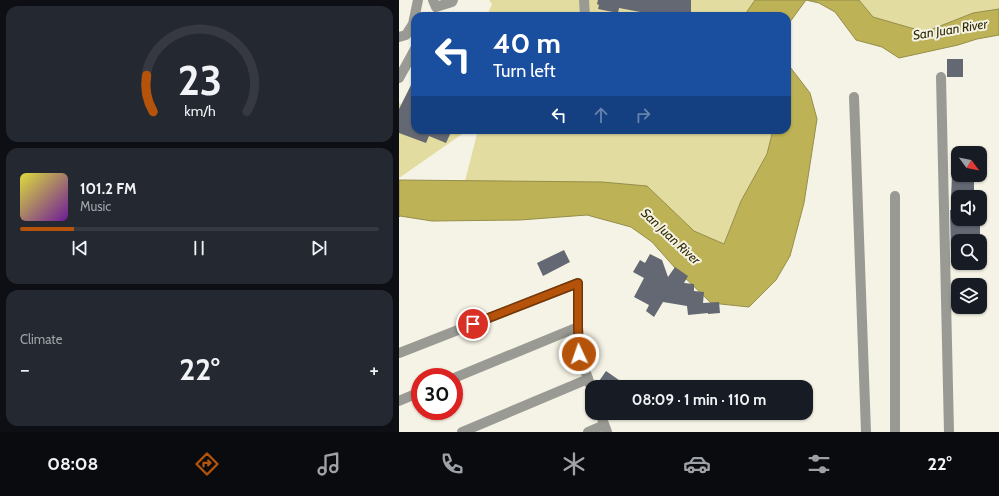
<!DOCTYPE html>
<html lang="en">
<head>
<meta charset="utf-8">
<style>
  :root { --surface:#171b24; --page:#242831; --text:#f1f3f6; --muted:#9ea1a6; --line:#363941; --accent:#b45309 }
  body { margin:0; font-family:Cabin,sans-serif; background:var(--page); color:var(--text); height:100vh; display:flex; flex-direction:column; font-size:15px; white-space:nowrap }
  * { box-sizing:border-box; margin:0 }
  p { font-size:13px; color:var(--muted) }
  .icon { flex:none; width:22px; height:22px; fill:none; stroke:currentColor; stroke-width:2; stroke-linecap:round; stroke-linejoin:round }
  .map { position:relative; flex:1; overflow:hidden }
  .side { display:flex; flex-direction:column; gap:6px; padding:6px; background:#0d0f14; width:399px }
  .side>* { flex:none }
  .top-card { position:absolute; left:12px; top:12px; width:380px; height:122px; border-radius:12px; box-shadow:0 1px 3px #0004; background:#1a4fa0; color:#fff; overflow:hidden }
  .needle { width:26px; rotate:122deg }
  .fabs { position:absolute; left:552px; top:146px; display:grid; gap:8px }
  .fabs a { display:grid; place-items:center; width:36px; height:36px; border-radius:8px; background:var(--surface); box-shadow:0 1px 3px #0004; font-size:20px }
  .speed { position:absolute; left:12px; top:368px; display:flex; gap:8px; font-size:20px; font-weight:700; text-align:center }
  .speed>* { display:grid; place-content:center; width:52px; height:52px; border-radius:50%; background:var(--surface); box-shadow:0 1px 3px #0004; line-height:1 }
  .speed .limit { border:6px solid #d22; background:#fff; color:#111 }
  .pin { position:absolute; display:grid; place-items:center; width:34px; height:34px; color:#fff; margin:-17px; border:2px solid #fff; border-radius:50%; box-shadow:0 1px 4px #0007 }
  .me { position:absolute; width:44px; margin:-22px; rotate:357deg; stroke-linejoin:round; filter:drop-shadow(0 0 3px #0008) }
  .turn { display:flex; align-items:center; gap:14px; height:84px; padding:0 16px; font-size:18px }
  .turn .icon { width:52px; height:52px; stroke-width:2.5 }
  .turn b { display:block; font-size:28px; line-height:34px }
  .lanes { display:flex; align-items:center; height:38px; padding:0 16px; background:#0003; justify-content:center; gap:20px; direction:ltr }
  .lanes .off { opacity:.35 }
  .big { font-size:30px; font-weight:800; line-height:1.1 }
  .side .widget { flex:1; display:flex; flex-direction:column; justify-content:center; gap:6px; min-width:0; padding:0 14px; border-radius:12px; background:var(--page) }
  .side .dial { align-items:center; gap:0 }
  .dial svg { height:104px; overflow:visible; fill:none; stroke:var(--line); stroke-width:7; stroke-linecap:round; text-anchor:middle }
  .dial text { fill:var(--text); stroke:none }
  .song { display:flex; align-items:center; gap:12px }
  .cover { width:48px; height:48px; border-radius:6px; background:linear-gradient(135deg,hsl(60 70% 55%),hsl(280 70% 35%)) }
  .played { height:4px; border-radius:2px; background:linear-gradient(90deg,var(--accent) 15%,var(--line) 15%) }
  .keys { display:flex; justify-content:space-around; direction:ltr }
  .heat { display:flex; justify-content:space-between; align-items:center; font-size:22px; direction:ltr }
  .trip { position:absolute; left:186px; top:380px; width:228px; height:40px; border-radius:12px; background:var(--surface); box-shadow:0 1px 3px #0004; font-weight:800; line-height:40px; text-align:center }
  .menu { display:flex; height:64px; justify-content:space-around; align-items:center; background:#090b0e; color:var(--muted) }
  .menu .icon { width:28px; height:28px }
  .menu .current { color:var(--accent) }
  .menu b { font-size:18px; color:var(--text) }
  main { display:flex; flex:1; min-height:0 }
  .map>svg:first-child { display:block }
  .green { fill:#e3dca0 }
  .water { fill:#bdb255; stroke:#958e4b }
  .building { fill:#646873 }
  .lines { fill:none; stroke-linecap:round; stroke-linejoin:round }
  .minor { stroke:#9a9a94; stroke-width:10 }
  .route-casing { stroke:#753606; stroke-width:10 }
  .route { stroke:#b45309; stroke-width:7 }
  .labels { text-anchor:middle; stroke-width:4; stroke-linejoin:round; paint-order:stroke }
  .water-label { font-size:13px; font-style:italic; fill:#302b02; stroke:#f5f3e5 }
</style>
</head>
<body>
<main>
<section class="side">
<div class="widget dial"><svg viewBox="0 0 100 80">
<path d="M14 69A42 42 0 1 1 86 69"/>
<path d="M14 69A42 42 0 0 1 9 41" stroke="#b45309"/>
<text x="50" y="56" font-size="32" font-weight="700">23</text>
<text x="50" y="72" font-size="11">km/h</text>
</svg></div>
<div class="widget">
<div class="song"><i class="cover"></i><div><b>101.2 FM</b><p>Music</p></div></div>
<div class="played"></div>
<div class="keys"><svg class="icon" aria-label="previous" viewBox="0 0 24 24"><path d="M18 5L8 12l10 7zM5 5v14"/></svg><svg class="icon" aria-label="pause" viewBox="0 0 24 24"><path d="M8 5v14M16 5v14"/></svg><svg class="icon" aria-label="next" viewBox="0 0 24 24"><path d="M6 5l10 7-10 7zM19 5v14"/></svg></div>
</div>
<div class="widget"><p>Climate</p>
<div class="heat"><a>−</a><b class="big">22°</b><a>+</a></div>
</div>
</section>
<div class="map">
<svg width="600" height="432" viewBox="0 0 600 432">
  <rect width="100%" height="100%" fill="#f5f3e5"/>
  <g class="green">
    <polygon points="90,0 356,0 345,16 88,16 93,4"/>
    <polygon points="460,0 600,0 600,10 571,14 526,32 474,17"/>
    <polygon points="0,103 16,113 16,130 47,130 55,134 56,130 69,130 0,178"/>
    <polygon points="79,130 374,130 368,154 341,203 325,244 295,231 248,186 66,181"/>
  </g>
  <g class="water">
    <polygon points="356,0 460,0 474,17 526,32 574,13 600,9 600,35 578,39 559,45 500,58 483,47 457,40 436,12 420,3 407,0 388,26 388,16 345,16"/>
    <polygon points="388,63 411,93 418,119 405,203 391,256 377,280 350,307 312,303 277,269 253,242 232,227 188,215 121,220 33,221 1,216 0,217 0,180 203,182 248,186 295,231 325,244 342,201 368,154 374,130 388,130"/>
  </g>
  <g class="building">
    <polygon points="199,0 292,0 292,16 252,16 252,14 220,8 219,13 199,9 200,5 198,4"/>
    <rect x="548" y="59" width="16" height="18"/>
    <polygon points="16,77 16,130 53,130 47,143 30,136 27,143 0,133 0,109"/>
    <polygon points="553,175 575,175 575,197 552,197"/>
    <polygon points="551,210 559,210 559,219 581,219 581,241 559,241 559,253 552,253"/>
    <polygon points="165,250 171,262 144,276 138,263"/>
    <polygon points="251,254 263,260 269,277 276,267 289,276 285,283 295,284 295,291 305,292 304,303 320,302 321,313 309,314 309,313 289,315 288,306 264,302 255,317 247,311 250,305 235,297 245,278 234,272 241,260 246,263"/>
    <polygon points="207,371 230,387 199,387 198,384"/>
  </g>
  <g class="lines">
    <g class="minor">
      <polyline points="34,0 37,7 53,2 54,0"/>
      <polyline points="185,0 186,16"/>
      <polyline points="0,37 7,35 14,24 19,0"/>
      <polyline points="542,77 550,432"/>
      <polyline points="0,78 16,49"/>
      <polyline points="455,97 467,432"/>
      <polyline points="0,353 179,283 179,327 180,353 193,390"/>
      <polyline points="55,378 179,327"/>
      <polyline points="0,401 21,392"/>
      <polyline points="201,413 208,432"/>
      <polyline points="63,432 189,379"/>
      <polyline points="189,432 205,425"/>
      <polyline points="496,432 496,196"/>
    </g>
  </g>
  <g class="lines">
    <g class="route-casing">
      <polyline id="route" points="74,324 179,283 179,327 180,354"/>
    </g>
    <use href="#route" class="route"/>
  </g>
  <g class="labels">
    <g class="water-label">
      <text transform="translate(551 29) rotate(-9)" y="5">San Juan River</text>
      <text transform="translate(272 236) rotate(43)" y="5">San Juan River</text>
    </g>
  </g>
</svg>
<div class="fabs">
<a><svg class="needle" viewBox="-14 -14 28 28"><path d="M0-13l5 13h-10z" fill="#e53935"/><path d="M0 13l5-13h-10z" fill="#9ea1a6"/></svg></a>
<a><svg class="icon" aria-label="sound" viewBox="0 0 24 24"><path d="M4 9h4l5-4v14l-5-4H4zM17 9q2 3 0 6"/></svg></a>
<a><svg class="icon" aria-label="search" viewBox="0 0 24 24"><circle cx="10" cy="10" r="6"/><path d="M15 15l6 6"/></svg></a>
<a><svg class="icon" aria-label="layers" viewBox="0 0 24 24"><path d="M12 4l9 5-9 5-9-5zM3 14l9 5 9-5"/></svg></a>
</div>
<div class="speed"><div class="limit">30</div></div>
<div class="pin" style="left:74px;top:324px;background:#d93025"><svg class="icon" aria-label="arrive" viewBox="0 0 24 24"><path d="M6 21V4h12l-3 4 3 4H6"/></svg></div>
<svg class="me" style="left:180px;top:354px" viewBox="-20 -20 40 40"><circle r="17" fill="#b45309" stroke="#fff" stroke-width="3"/><path d="M0-11L8 9 0 5-8 9z" fill="#fff"/></svg>
<div class="trip">08:09 · 1 min · 110 m</div>
<div class="top-card">
<div class="turn"><svg class="icon" aria-label="left" viewBox="0 0 24 24"><path d="M17 20v-9H6M10 6l-5 5 5 5"/></svg><div><b>40 m</b>Turn left</div></div>
<div class="lanes"><svg class="icon" aria-label="left" viewBox="0 0 24 24"><path d="M17 20v-9H6M10 6l-5 5 5 5"/></svg><svg class="icon off" aria-label="ahead" viewBox="0 0 24 24"><path d="M12 20V5M6 11l6-6 6 6"/></svg><svg class="icon off" aria-label="right" viewBox="0 0 24 24"><path d="M7 20v-9h11M14 6l5 5-5 5"/></svg></div>
</div>
</div>
</main>
<nav class="menu">
<b>08:08</b>
<svg class="icon current" aria-label="directions" viewBox="0 0 24 24"><path d="M12 3l9 9-9 9-9-9zM9 14v-3h6M13 9l2 2-2 2"/></svg>
<svg class="icon" aria-label="music" viewBox="0 0 24 24"><path d="M9 18V5l10-2v13"/><circle cx="6" cy="18" r="3"/><circle cx="16" cy="16" r="3"/></svg>
<svg class="icon" aria-label="phone" viewBox="0 0 24 24"><path d="M5 4h4l2 5-3 2q2 4 5 5l2-3 5 2v4C11 20 4 13 5 4z"/></svg>
<svg class="icon" aria-label="climate" viewBox="0 0 24 24"><path d="M12 3v18M4 7l16 10M4 17L20 7"/></svg>
<svg class="icon" aria-label="car" viewBox="0 0 24 24"><path d="M5 17H2v-5l4-1 3-4h7l3 4 3 1v5h-3M9 17h6M6 11h13"/><circle cx="7" cy="17" r="2"/><circle cx="17" cy="17" r="2"/></svg>
<svg class="icon" aria-label="filters" viewBox="0 0 24 24"><path d="M4 7h16M4 17h16"/><circle cx="9" cy="7" r="2"/><circle cx="15" cy="17" r="2"/></svg>
<b>22°</b>
</nav>
</body>
</html>
